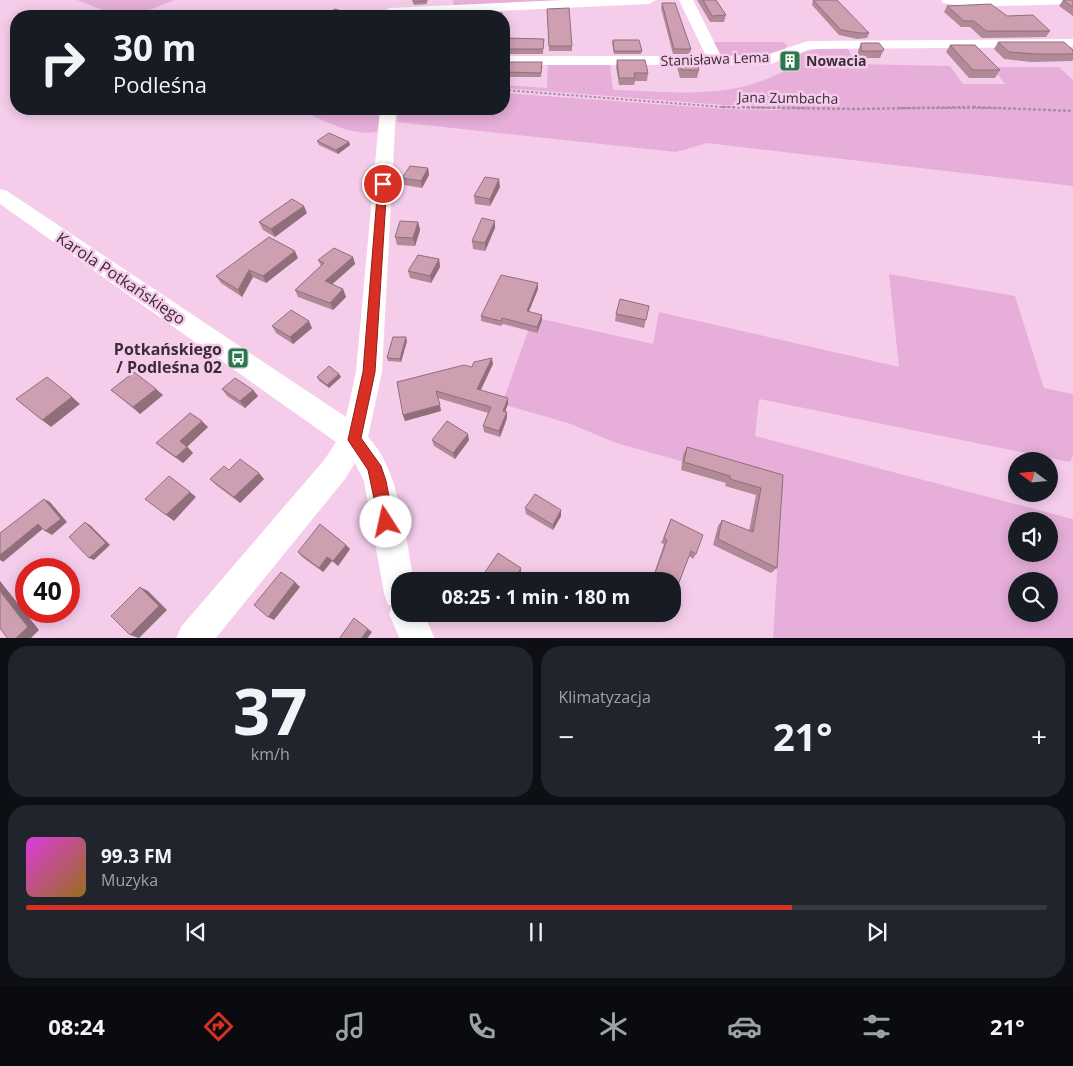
<!DOCTYPE html>
<html lang="pl">
<head>
<meta charset="utf-8">
<style>
  :root { --surface:#171b24; --page:#20242c; --text:#f1f3f6; --muted:#9ea1a6; --line:#363941; --accent:#d93025 }
  body { margin:0; font-family:"Open Sans",sans-serif; background:var(--page); color:var(--text); height:100vh; display:flex; flex-direction:column; font-size:19px; white-space:nowrap }
  * { box-sizing:border-box; margin:0 }
  p { font-size:16px; color:var(--muted) }
  .icon { flex:none; width:28px; height:28px; fill:none; stroke:currentColor; stroke-width:2; stroke-linecap:round; stroke-linejoin:round }
  .map { position:relative; height:638px; overflow:hidden }
  .side { display:flex; flex-direction:column; gap:8px; padding:8px; background:#0d0f14; flex:1 }
  .side>* { flex:none }
  .guide { position:absolute; left:10px; top:10px; width:500px; height:105px; border-radius:20px; box-shadow:0 2px 12px #0003; background:#171b24; color:var(--text); overflow:hidden }
  .needle { width:32px; rotate:286deg }
  .controls { position:absolute; left:1008px; top:452px; display:grid; gap:10px }
  .controls a { display:grid; place-items:center; width:50px; height:50px; border-radius:50%; background:var(--surface); box-shadow:0 2px 12px #0003; font-size:25px }
  .speed { position:absolute; left:15px; top:558px; display:flex; gap:10px; font-size:25px; font-weight:700; text-align:center }
  .speed>* { display:grid; place-content:center; width:65px; height:65px; border-radius:50%; background:var(--surface); box-shadow:0 2px 12px #0003; line-height:1 }
  .speed .limit { border:8px solid #d22; background:#fff; color:#111 }
  .pin { position:absolute; display:grid; place-items:center; width:42px; height:42px; color:#fff; margin:-21px; border:2px solid #fff; border-radius:50%; box-shadow:0 1px 5px #0007 }
  .me { position:absolute; width:55px; margin:-28px; rotate:350deg; stroke-linejoin:round; filter:drop-shadow(0 0 4px #0008) }
  .turn { display:flex; align-items:center; gap:18px; height:105px; padding:0 20px; font-size:22px }
  .turn .icon { width:65px; height:65px; stroke-width:2.5 }
  .turn b { display:block; font-size:35px; line-height:42px }
  .big { font-size:38px; font-weight:700; line-height:1.1 }
  .side .widget { flex:1; display:flex; flex-direction:column; justify-content:center; gap:8px; min-width:0; padding:0 18px; border-radius:20px; background:var(--page) }
  .side .dial { align-items:center; gap:0 }
  .dial b { font-size:65px; line-height:1 }
  .song { display:flex; align-items:center; gap:15px }
  .cover { width:60px; height:60px; border-radius:8px; background:linear-gradient(135deg,hsl(300 70% 55%),hsl(40 70% 35%)) }
  .played { height:5px; border-radius:2px; background:linear-gradient(90deg,var(--accent) 75%,var(--line) 75%) }
  .keys { display:flex; justify-content:space-around; direction:ltr }
  .heat { display:flex; justify-content:space-between; align-items:center; font-size:28px; direction:ltr }
  .side .tiles { flex:1; display:grid; gap:8px; grid-template-columns:1fr 1fr }
  .widget:last-child { grid-column:span 2 }
  .trip { position:absolute; left:391px; top:572px; width:290px; height:50px; border-radius:20px; background:var(--surface); box-shadow:0 2px 12px #0003; font-weight:700; line-height:50px; text-align:center }
  .tab-bar { display:flex; height:80px; justify-content:space-around; align-items:center; background:#090b0e; color:var(--muted) }
  .tab-bar .icon { width:35px; height:35px }
  .tab-bar .selected { color:var(--accent) }
  .tab-bar b { font-size:22px; color:var(--text) }
  .map>svg:first-child { display:block }
  .green { fill:#e6aed9; fill-rule:evenodd }
  .lines { fill:none; stroke-linecap:round; stroke-linejoin:round }
  .path-far1 { stroke:#ab8da4; stroke-width:2; stroke-dasharray:2.5 2; stroke-linecap:butt }
  .path { stroke:#ab8da4; stroke-width:2.5; stroke-dasharray:3 2; stroke-linecap:butt }
  .minor { fill:#fff; fill-rule:evenodd }
  .wall { fill:#b18997 }
  .shaded-wall { fill:#906f7b }
  .building { fill:#ce9fb0; stroke:#906f7b }
  .route { fill:#d93025; stroke:#8d1f18 }
  .labels { text-anchor:middle; stroke-width:5; stroke-linejoin:round; paint-order:stroke }
  .far-street-label { font-size:14px; fill:#3c2c38; stroke:#f5cdeb }
  .far-poi-label { font-size:14px; font-weight:bold; fill:#3c2c38; stroke:#f5cdeb; text-anchor:start }
  .street-label { font-size:16px; fill:#3c2c38; stroke:#f5cdeb }
  .poi-label { font-size:16px; font-weight:bold; fill:#3c2c38; stroke:#f5cdeb; text-anchor:end }
</style>
</head>
<body>
<div class="map">
<svg width="1073" height="639" viewBox="0 0 1073 639">
  <rect width="100%" height="100%" fill="#f5cdeb"/>
  <g class="green">
    <polygon points="77,0 174,0 152,9 129,14 131,16 117,16"/>
    <polygon points="453,0 575,0 454,6"/>
    <polygon points="712,42 782,42 787,45 785,49 764,59 724,58 720,55"/>
    <path d="M 847,46 L 855,64 L 950,66 L 963,84 L 1005,84 L 992,67 L 1059,67 L 1073,80 L 1073,186 L 707,143 L 676,152 L 397,122 L 398,109 L 504,109 L 504,93 L 723,109 L 781,110 L 777,105 L 724,105 L 504,88 L 504,85 L 547,88 L 548,64 L 610,65 L 613,90 C 667,91 724,100 774,76 C 782,72 792,69 792,59 C 809,48 827,48 847,46 Z"/>
    <path d="M 300,109 L 382,109 L 380,131 C 354,138 324,121 300,109 Z"/>
    <path d="M 889,274 L 1015,296 L 1044,388 L 1073,394 L 1073,456 L 1070,462 L 759,399 L 755,436 L 1073,519 L 1073,638 L 773,638 L 782,493 L 677,460 L 616,443 L 571,424 L 502,404 L 533,317 L 653,344 L 659,312 L 899,367 ZM 1016,521 L 1049,521 L 1049,554 L 1016,554 ZM 1016,581 L 1049,581 L 1049,614 L 1016,614 Z"/>
  </g>
  <g class="lines">
    <g class="path-far1">
      <polyline points="504,90 722,107 806,108"/>
      <polyline points="900,108 1004,108"/>
    </g>
    <g class="path">
      <polyline points="722,107 856,109 973,107"/>
      <polyline points="973,107 1073,111"/>
    </g>
    <g class="minor">
      <polygon points="563,0 656,0 649,4 390,16 383,12 390,8"/>
      <polygon points="679,0 693,0 721,56 766,55 808,41 1073,39 1073,47 810,49 768,65 504,65 504,56 706,56"/>
      <polygon points="941,0 1073,0 1073,4 969,7 943,3"/>
      <path d="M 380,109 L 396,109 L 382,372 L 368,437 C 400,470 405,537 414,581 L 400,581 L 400,614 L 424,614 L 435,639 L 400,639 L 389,614 L 392,606 L 388,605 L 384,593 L 364,481 L 355,463 L 345,479 L 215,639 L 176,639 L 181,627 L 325,459 L 336,442 L 0,204 L 0,189 L 7,191 L 346,417 L 356,372 Z"/>
    </g>
  </g>
  <g class="wall">
    <polygon points="427,0 427,4 414,5 413,2"/>
    <polygon points="697,0 716,0 726,15 724,22 710,22"/>
    <polygon points="813,0 869,33 867,38 857,39 839,35 812,5"/>
    <polygon points="1063,0 1073,0 1073,16 1059,6"/>
    <polygon points="662,3 691,49 690,54 673,54 661,8"/>
    <polygon points="947,6 1007,16 1050,31 1046,37 982,38 970,27 961,27 944,12"/>
    <polygon points="547,9 572,46 572,51 549,51"/>
    <polygon points="504,38 544,39 543,54 504,54"/>
    <polygon points="613,40 642,51 641,54 614,54 612,43"/>
    <polygon points="998,42 1073,50 1073,60 1072,61 1031,62 1004,59 994,49"/>
    <polygon points="861,43 884,49 880,58 858,58 858,51"/>
    <polygon points="950,45 1000,70 995,78 969,78 946,52"/>
    <polygon points="617,60 648,73 647,81 635,81 634,85 619,85 616,67"/>
    <polygon points="679,60 699,70 697,78 680,78 677,67"/>
    <polygon points="504,62 542,62 541,77 504,77"/>
    <polygon points="317,141 349,142 350,145 338,154 319,145"/>
    <polygon points="428,168 429,175 422,188 404,185 402,178"/>
    <polygon points="500,187 490,206 475,204 474,196"/>
    <polygon points="307,213 275,237 263,230 259,222"/>
    <polygon points="495,221 495,228 485,251 473,249 472,241"/>
    <polygon points="418,222 420,230 415,246 397,245 395,237"/>
    <polygon points="353,257 355,264 332,284 343,289 346,297 333,310 298,297 295,290 321,266 318,260"/>
    <polygon points="298,258 266,283 253,277 242,297 221,283 216,276"/>
    <polygon points="439,259 440,267 431,283 410,278 408,271"/>
    <polygon points="538,283 538,289 529,311 542,320 537,333 503,324 501,326 481,321 481,316"/>
    <polygon points="649,306 644,328 615,321 616,314"/>
    <polygon points="272,326 312,328 293,344 276,333"/>
    <polygon points="407,341 401,362 388,361 387,358"/>
    <polygon points="493,364 481,390 508,404 505,411 507,412 507,418 500,437 484,432 483,426 488,413 438,398 441,411 405,421 403,415 472,367"/>
    <polygon points="339,374 341,377 329,388 319,381 317,377"/>
    <polygon points="222,389 253,390 258,396 245,408 227,396"/>
    <polygon points="111,390 163,395 140,414"/>
    <polygon points="208,427 187,446 193,453 183,463 163,449 156,443"/>
    <polygon points="432,440 469,440 455,459 434,446"/>
    <polygon points="687,447 783,475 777,568 771,573 713,545 718,526 722,520 749,531 756,495 725,486 726,483 681,470 683,455"/>
    <polygon points="229,470 264,479 240,503 216,485 210,479"/>
    <polygon points="525,508 561,510 561,516 553,530 526,514"/>
    <polygon points="671,519 696,554 693,559 689,556 678,585 675,589 672,588 672,581 661,581 653,577 664,544 661,543"/>
    <polygon points="346,545 350,549 338,566 332,561 323,572 302,557 298,552"/>
  </g>
  <g class="shaded-wall">
    <polygon points="349,142 350,145 338,154 336,150"/>
    <polygon points="428,168 429,175 422,188 421,181"/>
    <polygon points="499,179 500,187 490,206 490,199"/>
    <polygon points="304,206 307,213 275,237 271,229"/>
    <polygon points="495,221 495,228 485,251 485,243"/>
    <polygon points="418,222 420,230 415,246 413,238"/>
    <polygon points="295,251 298,258 266,283 263,276"/>
    <polygon points="353,257 355,264 328,288 325,281"/>
    <polygon points="439,259 440,267 431,283 430,276"/>
    <polygon points="249,270 253,277 242,297 238,290"/>
    <polygon points="538,283 538,289 527,316 527,311"/>
    <polygon points="343,289 346,297 333,310 330,303"/>
    <polygon points="542,315 542,320 537,333 537,327"/>
    <polygon points="309,321 312,328 293,344 290,337"/>
    <polygon points="406,337 407,341 401,362 400,359"/>
    <polygon points="492,358 493,364 478,395 477,389"/>
    <polygon points="339,374 341,377 329,388 327,385"/>
    <polygon points="156,389 163,395 140,414 133,407"/>
    <polygon points="253,390 258,396 245,408 240,401"/>
    <polygon points="72,397 80,404 51,427 42,420"/>
    <polygon points="508,398 508,404 503,417 503,411"/>
    <polygon points="440,405 441,411 405,421 403,415"/>
    <polygon points="507,412 507,418 500,437 499,431"/>
    <polygon points="202,421 208,427 187,447 180,441"/>
    <polygon points="468,434 469,440 455,459 453,453"/>
    <polygon points="187,447 193,453 183,463 176,457"/>
    <polygon points="259,473 264,479 240,503 234,497"/>
    <polygon points="190,492 196,497 174,521 166,515"/>
    <polygon points="44,499 50,502 67,522 52,535 45,531"/>
    <polygon points="561,510 561,516 553,530 553,525"/>
    <polygon points="85,522 90,525 110,545 94,560 89,558"/>
    <polygon points="38,524 45,527 3,562 0,560 0,555"/>
    <polygon points="346,545 350,549 338,566 333,561"/>
    <polygon points="327,557 332,561 323,572 319,568"/>
    <polygon points="521,568 521,572 518,579 518,581 516,581 516,577"/>
    <polygon points="0,581 39,630 30,639 15,639 0,591"/>
    <polygon points="295,582 300,587 274,620 268,617"/>
    <polygon points="140,587 148,591 167,610 139,638 130,635"/>
    <polygon points="368,629 372,632 367,639 361,639"/>
  </g>
  <g class="building">
    <polygon points="413,0 427,0 427,1 413,2"/>
    <polygon points="703,0 716,0 726,15 712,16"/>
    <polygon points="813,0 837,0 869,33 860,33 841,30"/>
    <polygon points="1063,0 1073,0 1073,7"/>
    <polygon points="662,3 675,3 691,49 674,49"/>
    <polygon points="991,4 1007,16 1033,15 1050,31 986,31 974,21 964,21 947,6"/>
    <polygon points="569,8 572,46 549,46 547,9"/>
    <polygon points="335,9 356,16 324,16"/>
    <rect x="412" y="11" width="16" height="5"/>
    <polygon points="491,11 490,13 502,13 502,16 451,16 451,13"/>
    <polygon points="504,38 544,39 543,49 504,49"/>
    <polygon points="613,40 639,40 642,51 614,51"/>
    <polygon points="998,42 1064,42 1073,50 1073,54 1036,54 1009,52"/>
    <polygon points="861,43 879,43 884,49 883,51 861,51"/>
    <polygon points="950,45 975,45 1000,70 973,70"/>
    <polygon points="617,60 645,60 648,73 634,73 635,78 619,78"/>
    <polygon points="679,60 696,60 699,70 682,70"/>
    <polygon points="504,62 542,62 541,73 504,72"/>
    <polygon points="329,133 349,142 336,150 317,141"/>
    <polygon points="410,166 428,168 421,181 402,178"/>
    <polygon points="485,177 499,179 490,199 474,196"/>
    <polygon points="292,199 304,206 271,229 259,222"/>
    <polygon points="482,218 495,221 485,243 472,241"/>
    <polygon points="400,221 418,222 413,238 395,237"/>
    <polygon points="269,237 295,251 263,276 249,270 238,290 216,276"/>
    <polygon points="334,248 353,257 325,281 343,289 330,303 295,290 324,263 318,260"/>
    <polygon points="418,255 439,259 430,276 408,271"/>
    <polygon points="501,275 538,283 527,311 542,315 537,327 502,318 501,321 481,316"/>
    <polygon points="620,299 649,306 646,320 616,314"/>
    <polygon points="291,310 309,321 290,337 272,326"/>
    <polygon points="393,337 406,337 400,359 387,358"/>
    <polygon points="492,358 477,389 508,398 503,411 507,412 499,431 483,426 491,407 436,391 440,405 403,415 397,382 464,365 472,367 474,362"/>
    <polygon points="329,366 339,374 327,385 317,377"/>
    <polygon points="134,372 156,389 133,407 111,390"/>
    <polygon points="47,377 72,397 42,420 16,399"/>
    <polygon points="235,378 253,390 240,401 222,389"/>
    <polygon points="190,413 202,421 180,441 187,447 176,457 156,443"/>
    <polygon points="447,421 468,434 453,453 432,440"/>
    <polygon points="687,447 783,475 777,568 718,539 722,520 753,532 761,488 730,479 730,476 684,462"/>
    <polygon points="240,459 259,473 234,497 210,479 224,466 229,470"/>
    <polygon points="169,476 190,492 166,515 145,499"/>
    <polygon points="535,494 561,510 553,525 525,508"/>
    <polygon points="44,499 61,519 45,531 38,524 0,555 0,533"/>
    <polygon points="671,519 703,535 696,554 691,551 678,585 655,573 667,540 664,538"/>
    <polygon points="85,522 106,543 89,558 69,537"/>
    <polygon points="320,524 346,545 333,561 327,557 319,568 298,552"/>
    <polygon points="498,553 521,568 516,577 518,578 516,581 479,581"/>
    <polygon points="281,572 295,582 268,617 254,605"/>
    <polygon points="140,587 159,606 130,635 111,616"/>
    <polygon points="0,591 28,627 15,639 8,639 0,628"/>
    <polygon points="354,618 368,629 361,639 339,639"/>
  </g>
  <polygon class="route" points="383,181 387,184 375,372 361,438 381,466 386,481 394,522 392,527 386,530 381,527 379,522 368,470 348,440 363,372 378,184"/>
  <defs>
    <g id="building-square" transform="scale(1.125)"><rect x="-9" y="-9" width="18" height="18" rx="4" fill="#26794b" stroke="#f5cdeb"/><path d="M-4-6H4V6H1V3H-1V6H-4ZM-2.5-4.3h1.7v1.8h-1.7ZM.8-4.3h1.7v1.8H.8ZM-2.5-1h1.7V.8h-1.7ZM.8-1h1.7V.8H.8Z" fill="#fff"/></g>
    <g id="bus-square" transform="scale(1.125)"><rect x="-9" y="-9" width="18" height="18" rx="4" fill="#26794b" stroke="#f5cdeb"/><path d="M-5-6H5V4H4V6H2V4H-2V6H-4V4H-5ZM-3.5-4V0h7V-4ZM-3.5 1.2v1.5H-2V1.2ZM2 1.2v1.5H3.5V1.2Z" fill="#fff"/></g>
  </defs>
  <g fill-rule="evenodd">
    <use href="#building-square" x="790" y="61"/>
    <use href="#bus-square" x="238" y="358"/>
  </g>
  <g class="labels">
    <g class="far-street-label">
      <text transform="translate(715 59) rotate(-2)" y="5">Stanisława Lema</text>
      <text transform="translate(788 98) rotate(1)" y="5">Jana Zumbacha</text>
    </g>
    <g class="far-poi-label">
      <text x="806" y="66">Nowacia</text>
    </g>
    <g class="street-label">
      <text transform="translate(121 278) rotate(34)" y="6">Karola Potkańskiego</text>
    </g>
    <g class="poi-label">
      <text x="222" y="355">Potkańskiego<tspan x="222" dy="18">/ Podleśna 02</tspan></text>
    </g>
  </g>
</svg>
<div class="controls">
<a><svg class="needle" viewBox="-14 -14 28 28"><path d="M0-13l5 13h-10z" fill="#e53935"/><path d="M0 13l5-13h-10z" fill="#9ea1a6"/></svg></a>
<a><svg class="icon" aria-label="sound" viewBox="0 0 24 24"><path d="M4 9h4l5-4v14l-5-4H4zM17 9q2 3 0 6"/></svg></a>
<a><svg class="icon" aria-label="search" viewBox="0 0 24 24"><circle cx="10" cy="10" r="6"/><path d="M15 15l6 6"/></svg></a>
</div>
<div class="speed"><div class="limit">40</div></div>
<div class="pin" style="left:383px;top:184px;background:#d93025"><svg class="icon" aria-label="arrive" viewBox="0 0 24 24"><path d="M6 21V4h12l-3 4 3 4H6"/></svg></div>
<svg class="me" style="left:386px;top:522px" viewBox="-20 -20 40 40"><circle r="19" fill="#fff"/><path d="M0-13L10 11 0 6-10 11z" fill="#d93025"/></svg>
<div class="trip">08:25 · 1 min · 180 m</div>
<div class="guide">
<div class="turn"><svg class="icon" aria-label="right" viewBox="0 0 24 24"><path d="M7 20v-9h11M14 6l5 5-5 5"/></svg><div><b>30 m</b>Podleśna</div></div>
</div>
</div>
<section class="side">
<div class="tiles">
<div class="widget dial"><b>37</b><p>km/h</p></div>
<div class="widget"><p>Klimatyzacja</p>
<div class="heat"><a>−</a><b class="big">21°</b><a>+</a></div>
</div>
<div class="widget">
<div class="song"><i class="cover"></i><div><b>99.3 FM</b><p>Muzyka</p></div></div>
<div class="played"></div>
<div class="keys"><svg class="icon" aria-label="previous" viewBox="0 0 24 24"><path d="M18 5L8 12l10 7zM5 5v14"/></svg><svg class="icon" aria-label="pause" viewBox="0 0 24 24"><path d="M8 5v14M16 5v14"/></svg><svg class="icon" aria-label="next" viewBox="0 0 24 24"><path d="M6 5l10 7-10 7zM19 5v14"/></svg></div>
</div>
</div>
</section>
<nav class="tab-bar">
<b>08:24</b>
<svg class="icon selected" aria-label="directions" viewBox="0 0 24 24"><path d="M12 3l9 9-9 9-9-9zM9 14v-3h6M13 9l2 2-2 2"/></svg>
<svg class="icon" aria-label="music" viewBox="0 0 24 24"><path d="M9 18V5l10-2v13"/><circle cx="6" cy="18" r="3"/><circle cx="16" cy="16" r="3"/></svg>
<svg class="icon" aria-label="phone" viewBox="0 0 24 24"><path d="M5 4h4l2 5-3 2q2 4 5 5l2-3 5 2v4C11 20 4 13 5 4z"/></svg>
<svg class="icon" aria-label="climate" viewBox="0 0 24 24"><path d="M12 3v18M4 7l16 10M4 17L20 7"/></svg>
<svg class="icon" aria-label="car" viewBox="0 0 24 24"><path d="M5 17H2v-5l4-1 3-4h7l3 4 3 1v5h-3M9 17h6M6 11h13"/><circle cx="7" cy="17" r="2"/><circle cx="17" cy="17" r="2"/></svg>
<svg class="icon" aria-label="filters" viewBox="0 0 24 24"><path d="M4 7h16M4 17h16"/><circle cx="9" cy="7" r="2"/><circle cx="15" cy="17" r="2"/></svg>
<b>21°</b>
</nav>
</body>
</html>
